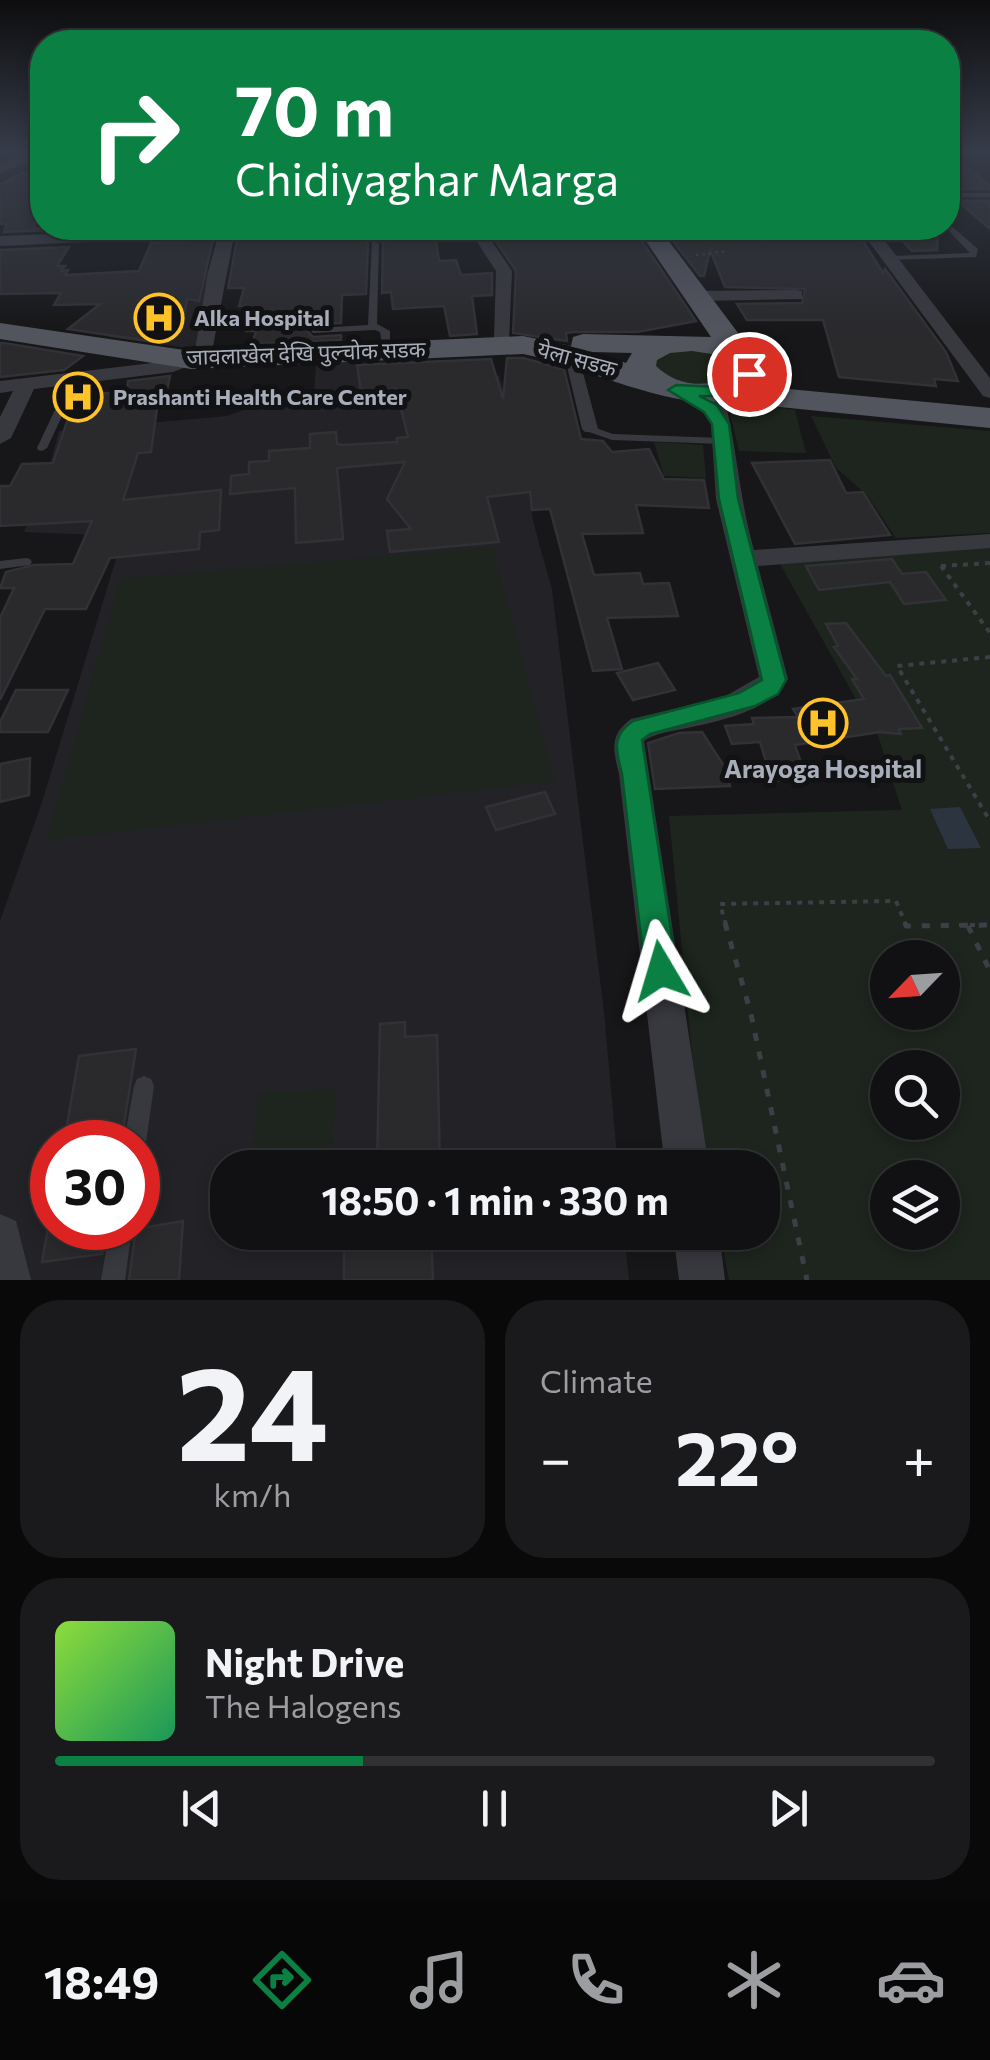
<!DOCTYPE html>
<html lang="en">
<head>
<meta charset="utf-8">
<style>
  :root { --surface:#111113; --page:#1a1a1c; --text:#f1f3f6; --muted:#9c9da0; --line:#303133; --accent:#0b8043 }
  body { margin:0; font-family:Commissioner,"Noto Sans Devanagari",sans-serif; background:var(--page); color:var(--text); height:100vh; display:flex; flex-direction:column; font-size:38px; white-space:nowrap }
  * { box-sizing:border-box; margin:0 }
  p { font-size:32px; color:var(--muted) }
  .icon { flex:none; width:55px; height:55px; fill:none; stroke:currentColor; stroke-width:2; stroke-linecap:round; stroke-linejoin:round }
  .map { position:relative; height:1280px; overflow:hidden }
  .sheet { display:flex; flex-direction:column; gap:20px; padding:20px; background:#09090a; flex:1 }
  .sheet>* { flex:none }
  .guide { position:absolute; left:30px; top:30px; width:930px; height:210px; border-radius:40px; box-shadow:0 5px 15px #0003,0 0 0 2px var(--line); background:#0b8043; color:#fff; overflow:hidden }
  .needle { width:65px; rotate:245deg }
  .tools { position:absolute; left:870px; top:940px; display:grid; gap:20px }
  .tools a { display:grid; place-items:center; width:90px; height:90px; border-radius:50%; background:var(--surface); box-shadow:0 5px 15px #0003,0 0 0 2px var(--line); font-size:50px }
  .speed { position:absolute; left:30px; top:1120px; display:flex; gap:20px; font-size:50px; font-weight:700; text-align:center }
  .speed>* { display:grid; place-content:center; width:130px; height:130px; border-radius:50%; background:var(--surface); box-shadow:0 5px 15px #0003,0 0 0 2px var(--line); line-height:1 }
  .speed .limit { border:15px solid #d22; background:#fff; color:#111 }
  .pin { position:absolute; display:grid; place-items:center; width:85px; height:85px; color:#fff; margin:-42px; border:5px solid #fff; border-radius:50%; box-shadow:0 2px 10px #0007 }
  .me { position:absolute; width:110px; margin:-55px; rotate:353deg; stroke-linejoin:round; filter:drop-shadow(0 0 8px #0008) }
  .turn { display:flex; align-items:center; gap:35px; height:210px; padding:0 40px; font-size:45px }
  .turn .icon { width:130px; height:130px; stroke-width:2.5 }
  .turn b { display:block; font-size:70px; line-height:85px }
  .big { font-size:75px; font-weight:700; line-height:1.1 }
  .sheet .widget { flex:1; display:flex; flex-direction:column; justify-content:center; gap:15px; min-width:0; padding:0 35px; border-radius:40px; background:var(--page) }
  .sheet .dial { align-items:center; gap:0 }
  .dial b { font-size:130px; line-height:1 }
  .song { display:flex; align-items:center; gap:30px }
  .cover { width:120px; height:120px; border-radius:15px; background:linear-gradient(135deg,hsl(90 70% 55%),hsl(150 70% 35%)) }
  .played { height:10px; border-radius:5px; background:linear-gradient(90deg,var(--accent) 35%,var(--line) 35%) }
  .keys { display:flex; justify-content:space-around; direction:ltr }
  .heat { display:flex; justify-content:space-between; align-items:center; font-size:55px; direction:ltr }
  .sheet .tiles { flex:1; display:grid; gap:20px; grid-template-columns:1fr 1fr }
  .widget:last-child { grid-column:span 2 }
  .trip { position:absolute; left:210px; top:1150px; width:570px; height:100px; border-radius:40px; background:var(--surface); box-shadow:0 5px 15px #0003,0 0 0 2px var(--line); font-weight:700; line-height:100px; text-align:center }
  .menu { display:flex; height:160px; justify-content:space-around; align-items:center; background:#070708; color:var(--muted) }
  .menu .icon { width:70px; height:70px }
  .menu .on { color:var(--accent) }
  .menu b { font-size:45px; color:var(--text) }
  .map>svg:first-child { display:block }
  .built { fill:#232327; fill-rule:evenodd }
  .green { fill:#1d251e; fill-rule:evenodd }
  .water { fill:#2c353f }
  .building { fill:#2a2a2d; stroke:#313136; stroke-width:2.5 }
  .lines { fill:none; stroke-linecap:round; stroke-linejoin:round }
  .path-far2 { stroke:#3e3f46; stroke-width:2.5; stroke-dasharray:2.5 4; stroke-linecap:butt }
  .path-far1 { stroke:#3e3f46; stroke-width:4; stroke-dasharray:5 6; stroke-linecap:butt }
  .path { stroke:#3e3f46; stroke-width:5; stroke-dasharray:8 11; stroke-linecap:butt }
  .service { fill:#38383f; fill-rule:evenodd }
  .pedestrian { fill:#38383f; fill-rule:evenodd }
  .minor { fill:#38383f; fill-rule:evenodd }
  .primary { fill:#53555e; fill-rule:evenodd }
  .route { fill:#0b8043; stroke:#07532c; stroke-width:2.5 }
  .labels { text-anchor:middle; stroke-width:10; stroke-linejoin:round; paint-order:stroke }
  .far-poi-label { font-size:22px; font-weight:bold; fill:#a8adba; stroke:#121214; text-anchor:start }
  .far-street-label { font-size:22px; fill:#a8adba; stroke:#121214 }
  .poi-label { font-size:25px; font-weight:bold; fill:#a8adba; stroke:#121214 }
</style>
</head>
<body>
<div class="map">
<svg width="990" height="1280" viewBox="0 0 990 1280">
  <rect width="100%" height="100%" fill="#171719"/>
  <g class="built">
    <polygon points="213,270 197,344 189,348 108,337 125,277"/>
    <path d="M 355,361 L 361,392 L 477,382 L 499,375 L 521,446 L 533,521 L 552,590 L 604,1012 L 618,1167 L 228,1168 L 228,1232 L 624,1233 L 629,1280 L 0,1280 L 0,921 L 42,802 L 123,536 L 24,532 L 51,461 L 59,431 L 227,416 L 272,400 L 314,396 L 316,363 ZM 52,1142 L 138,1142 L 138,1228 L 52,1228 Z"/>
  </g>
  <g class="green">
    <polygon points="708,349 739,371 718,387 662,379 652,359 658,354"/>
    <polygon points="741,403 795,410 806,453 739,451 729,410"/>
    <polygon points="811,416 990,431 990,533 896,538 867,495 836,468"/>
    <polygon points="654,442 703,445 706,478 664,476"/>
    <path d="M 990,546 L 990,1280 L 729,1280 L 720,1233 L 762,1232 L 762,1168 L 709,1167 L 695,1085 L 669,816 L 902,810 L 874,723 L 857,701 L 780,564 ZM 888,958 L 942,958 L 942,1012 L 888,1012 ZM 888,1068 L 942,1068 L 942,1122 L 888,1122 ZM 888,1178 L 942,1178 L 942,1232 L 888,1232 Z"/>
    <polygon points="492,547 555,781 47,840 120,579"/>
    <polygon points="336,1089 331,1167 251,1167 259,1093"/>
  </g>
  <polygon class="water" points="960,807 981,848 948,849 930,809"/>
  <g class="building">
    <polygon points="948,151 990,186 990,189 948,189"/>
    <polygon points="22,173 42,175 42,209 33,228 79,229 4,232 7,224 0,224 0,185"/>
    <polygon points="958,201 990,201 990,229"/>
    <polygon points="333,228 434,228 439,261 456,260 461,275 492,273 492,295 472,296 477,334 450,336 444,306 393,309 391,292 382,293 383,243 373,237 368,241 366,294 342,295 341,323 316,324 307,331 313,337 341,335 341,340 252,344 256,331 246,331 248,315 244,315 245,306 239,306 244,288 228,288 237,240 333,236"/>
    <polygon points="487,228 500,228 506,236 530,235 532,231 623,231 622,228 633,228 696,321 637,332 574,332 566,333 567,341 513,333 516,271"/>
    <polygon points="663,228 855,228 883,273 885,269 946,352 958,381 934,379 936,386 839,377 823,320 747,320 737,304 802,303 805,289 725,287 710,250 704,276 700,276"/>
    <polygon points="920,228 938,235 937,250 912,251 892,229"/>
    <polygon points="213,240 199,301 187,299 184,314 173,315 162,343 68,329 100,304 54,305 61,293 0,294 0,250 69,247 57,266 65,266 61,271 68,270 65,275 139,271 151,243"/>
    <polygon points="0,343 4,343 83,356 64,370 0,377"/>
    <polygon points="507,358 523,358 564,369 581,439 603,441 612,452 649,449 664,479 704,480 709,508 636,505 643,533 582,534 594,575 640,573 643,584 669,583 678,616 607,618 622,669 593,671 550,509 532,510 530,492 487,497 499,542 390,552 387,531 411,529 387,499 405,462 337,468 343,539 296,543 295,488 230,494 231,476 249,474 249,462 269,461 269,451 310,448 310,434 336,432 337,444 342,445 397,442 397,438 408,437 396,389 361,392 357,365 491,359 503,399"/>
    <polygon points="170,376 163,408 157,408 151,452 138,453 123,500 221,490 219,530 200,532 199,549 110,558 86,609 45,609 0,700 0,618 14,588 0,588 6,572 34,565 73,564 92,521 0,526 0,486 10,486 22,464 53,463 76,395 127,392 128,381"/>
    <polygon points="830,460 846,493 863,492 890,535 795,544 752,463"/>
    <polygon points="892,559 902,574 926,572 946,600 904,604 890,582 819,590 806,566"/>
    <polygon points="846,623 886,676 890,675 922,728 899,729 901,734 880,732 795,745 807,780 772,781 760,742 732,744 725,726 754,724 752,718 798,717 793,709 864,699 852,679 857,679 834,647 838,646 826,624"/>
    <polygon points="658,663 675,690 633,700 617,673"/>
    <polygon points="16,690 68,690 48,732 0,732 0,722"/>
    <polygon points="702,732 724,766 730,786 655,789 648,743 679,733"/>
    <polygon points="30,758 29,795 0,802 0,764"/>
    <polygon points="545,792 555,814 496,830 486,807"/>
    <polygon points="405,1022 405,1037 437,1035 440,1168 377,1168 380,1024"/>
    <polygon points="136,1049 121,1142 64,1142 79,1056"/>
    <polygon points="183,1221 179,1280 129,1280 136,1229"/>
    <polygon points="48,1228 106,1228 102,1254 42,1262"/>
    <polygon points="431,1235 433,1280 344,1280 344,1244"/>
  </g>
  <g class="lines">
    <polyline class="path-far2" points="696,255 728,251"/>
    <g class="path-far1">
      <polyline points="941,566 990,633"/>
      <polyline points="941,566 990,563"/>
      <polyline points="990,657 897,666 990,821"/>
      <polyline points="726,925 720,904 896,901 906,925"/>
      <polyline points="959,925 990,925"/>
    </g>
    <g class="path">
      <polyline points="725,923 751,1014 807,1280"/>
      <polyline points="905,923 906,926 990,925"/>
      <polyline points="968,926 990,971"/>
    </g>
    <g class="service">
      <rect x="948" y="193" width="42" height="4"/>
      <polygon points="948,223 978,249 976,257 890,260 886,258 890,256 970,253 946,228"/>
      <polygon points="372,241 379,243 377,324 390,331 390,343 382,345 380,332 375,330 313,333 311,331 316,328 368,325"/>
      <polygon points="75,375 80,378 47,448 42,451 38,450 37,448 70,378"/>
      <polygon points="590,426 613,434 722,438 727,441 722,444 612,440 586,431 586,427"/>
      <polygon points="26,558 30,559 32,562 30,565 0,569 0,561"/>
      <polygon points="144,1076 151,1079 154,1086 146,1142 143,1150 138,1152 138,1142 124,1142 134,1086 137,1079"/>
      <polygon points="110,1228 132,1228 125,1280 101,1280"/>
    </g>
    <polygon class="pedestrian" points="566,351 578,354 598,429 595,432 585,432 582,429 564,354"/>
    <g class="minor">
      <polygon points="33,151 42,151 42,156 0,173 0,164"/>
      <polygon points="211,228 314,228 306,233 234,236 211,357 173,372 34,389 11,438 0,444 0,417 13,391 0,393 0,381 169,361 195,350 208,272 218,236 0,246 0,236"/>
      <polygon points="468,228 483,228 512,271 509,342 503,344 494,338 496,271"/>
      <polygon points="859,228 875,228 990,378 990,398 983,396"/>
      <polygon points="796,290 802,291 802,299 696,301 687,296 696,291"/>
      <path d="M 713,387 L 723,393 C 737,445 739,498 754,550 L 990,534 L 990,548 L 758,566 L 788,679 C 768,713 718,721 682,729 C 669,732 655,733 644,741 L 709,1168 L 665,1168 L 619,774 C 613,750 609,735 631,719 L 724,697 L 759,677 L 716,499 L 711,424 L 703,393 Z"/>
      <polygon points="0,1214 16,1221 31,1280 0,1280"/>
      <polygon points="673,1232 719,1232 725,1280 679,1280"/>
    </g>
    <path class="primary" d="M 637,228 L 659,228 L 763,366 L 757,386 L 990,408 L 990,428 L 719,401 C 666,408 581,365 523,354 L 191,369 L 0,339 L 0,323 L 191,351 L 523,336 L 571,346 L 573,337 L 583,334 L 711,337 ZM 692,351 L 712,354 L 733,367 L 731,376 C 705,389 677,386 656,366 L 657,360 L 670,353 ZM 592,352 L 632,353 L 626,363 Z"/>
  </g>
  <linearGradient id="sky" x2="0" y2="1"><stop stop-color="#0d0d0e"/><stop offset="0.46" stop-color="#363c49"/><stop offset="1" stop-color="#363c49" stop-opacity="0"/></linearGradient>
  <rect width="990" height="330" fill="url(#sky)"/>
  <path class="route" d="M 749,369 L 757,374 C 740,394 725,397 699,396 L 717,405 L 729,424 L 738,499 L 786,680 L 778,694 L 755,706 L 650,734 L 642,740 L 677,971 L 672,981 L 661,985 L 650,981 L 645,971 L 622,774 C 616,750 611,736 633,721 L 739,693 L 762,680 L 719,499 L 712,424 L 704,412 L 668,390 L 676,385 L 721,387 Z"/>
  <defs>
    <g id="hospital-ring" transform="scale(2.5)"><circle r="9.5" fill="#121214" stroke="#ffc329" stroke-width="1.5"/><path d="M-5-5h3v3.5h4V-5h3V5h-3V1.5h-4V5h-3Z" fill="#ffc329"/></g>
  </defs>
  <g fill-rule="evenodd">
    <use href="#hospital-ring" x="159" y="318"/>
    <use href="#hospital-ring" x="78" y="397"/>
    <use href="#hospital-ring" x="823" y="723"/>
  </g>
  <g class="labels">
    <g class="far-poi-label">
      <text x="194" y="326">Alka Hospital</text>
      <text x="113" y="405">Prashanti Health Care Center</text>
    </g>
    <g class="far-street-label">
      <text transform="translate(306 353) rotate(-2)" y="8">जावलाखेल देखि पुल्चोक सडक</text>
      <text transform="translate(577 359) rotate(15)" y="8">येला सडक</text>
    </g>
    <g class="poi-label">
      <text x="823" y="778">Arayoga Hospital</text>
    </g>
  </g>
</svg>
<div class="tools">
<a><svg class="needle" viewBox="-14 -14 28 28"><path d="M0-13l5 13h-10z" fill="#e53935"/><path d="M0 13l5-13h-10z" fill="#9c9da0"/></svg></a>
<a><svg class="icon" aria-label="search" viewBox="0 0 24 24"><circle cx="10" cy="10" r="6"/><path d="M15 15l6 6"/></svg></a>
<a><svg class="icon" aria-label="layers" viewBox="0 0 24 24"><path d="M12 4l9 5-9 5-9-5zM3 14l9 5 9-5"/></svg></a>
</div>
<div class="speed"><div class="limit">30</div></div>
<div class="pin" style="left:749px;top:374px;background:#d93025"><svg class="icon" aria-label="arrive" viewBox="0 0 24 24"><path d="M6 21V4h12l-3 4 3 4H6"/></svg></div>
<svg class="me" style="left:661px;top:971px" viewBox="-20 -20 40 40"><path d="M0-17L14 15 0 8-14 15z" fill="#0b8043" stroke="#fff" stroke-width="4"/></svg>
<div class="trip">18:50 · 1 min · 330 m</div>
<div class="guide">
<div class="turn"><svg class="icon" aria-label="right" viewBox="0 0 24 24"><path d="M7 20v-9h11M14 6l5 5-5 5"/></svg><div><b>70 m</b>Chidiyaghar Marga</div></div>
</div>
</div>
<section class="sheet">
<div class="tiles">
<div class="widget dial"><b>24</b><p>km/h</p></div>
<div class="widget"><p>Climate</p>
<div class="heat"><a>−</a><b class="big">22°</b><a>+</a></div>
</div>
<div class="widget">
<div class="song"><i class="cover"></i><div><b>Night Drive</b><p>The Halogens</p></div></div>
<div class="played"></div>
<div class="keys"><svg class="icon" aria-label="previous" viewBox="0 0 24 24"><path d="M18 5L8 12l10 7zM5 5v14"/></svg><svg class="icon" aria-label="pause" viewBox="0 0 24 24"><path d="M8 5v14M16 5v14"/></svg><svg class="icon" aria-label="next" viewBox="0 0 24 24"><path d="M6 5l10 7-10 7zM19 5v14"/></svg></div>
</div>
</div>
</section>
<nav class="menu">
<b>18:49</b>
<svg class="icon on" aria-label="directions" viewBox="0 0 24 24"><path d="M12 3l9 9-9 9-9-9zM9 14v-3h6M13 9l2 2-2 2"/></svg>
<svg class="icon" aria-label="music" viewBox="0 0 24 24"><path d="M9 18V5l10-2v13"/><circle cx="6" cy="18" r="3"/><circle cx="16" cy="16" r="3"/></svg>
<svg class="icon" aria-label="phone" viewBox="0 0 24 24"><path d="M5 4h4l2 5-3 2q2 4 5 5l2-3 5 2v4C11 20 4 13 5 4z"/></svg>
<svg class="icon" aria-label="climate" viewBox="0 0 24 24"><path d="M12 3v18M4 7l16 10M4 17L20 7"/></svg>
<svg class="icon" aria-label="car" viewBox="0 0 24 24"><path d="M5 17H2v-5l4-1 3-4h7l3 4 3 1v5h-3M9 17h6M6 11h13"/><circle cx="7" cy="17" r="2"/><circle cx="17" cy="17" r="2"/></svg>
</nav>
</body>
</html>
